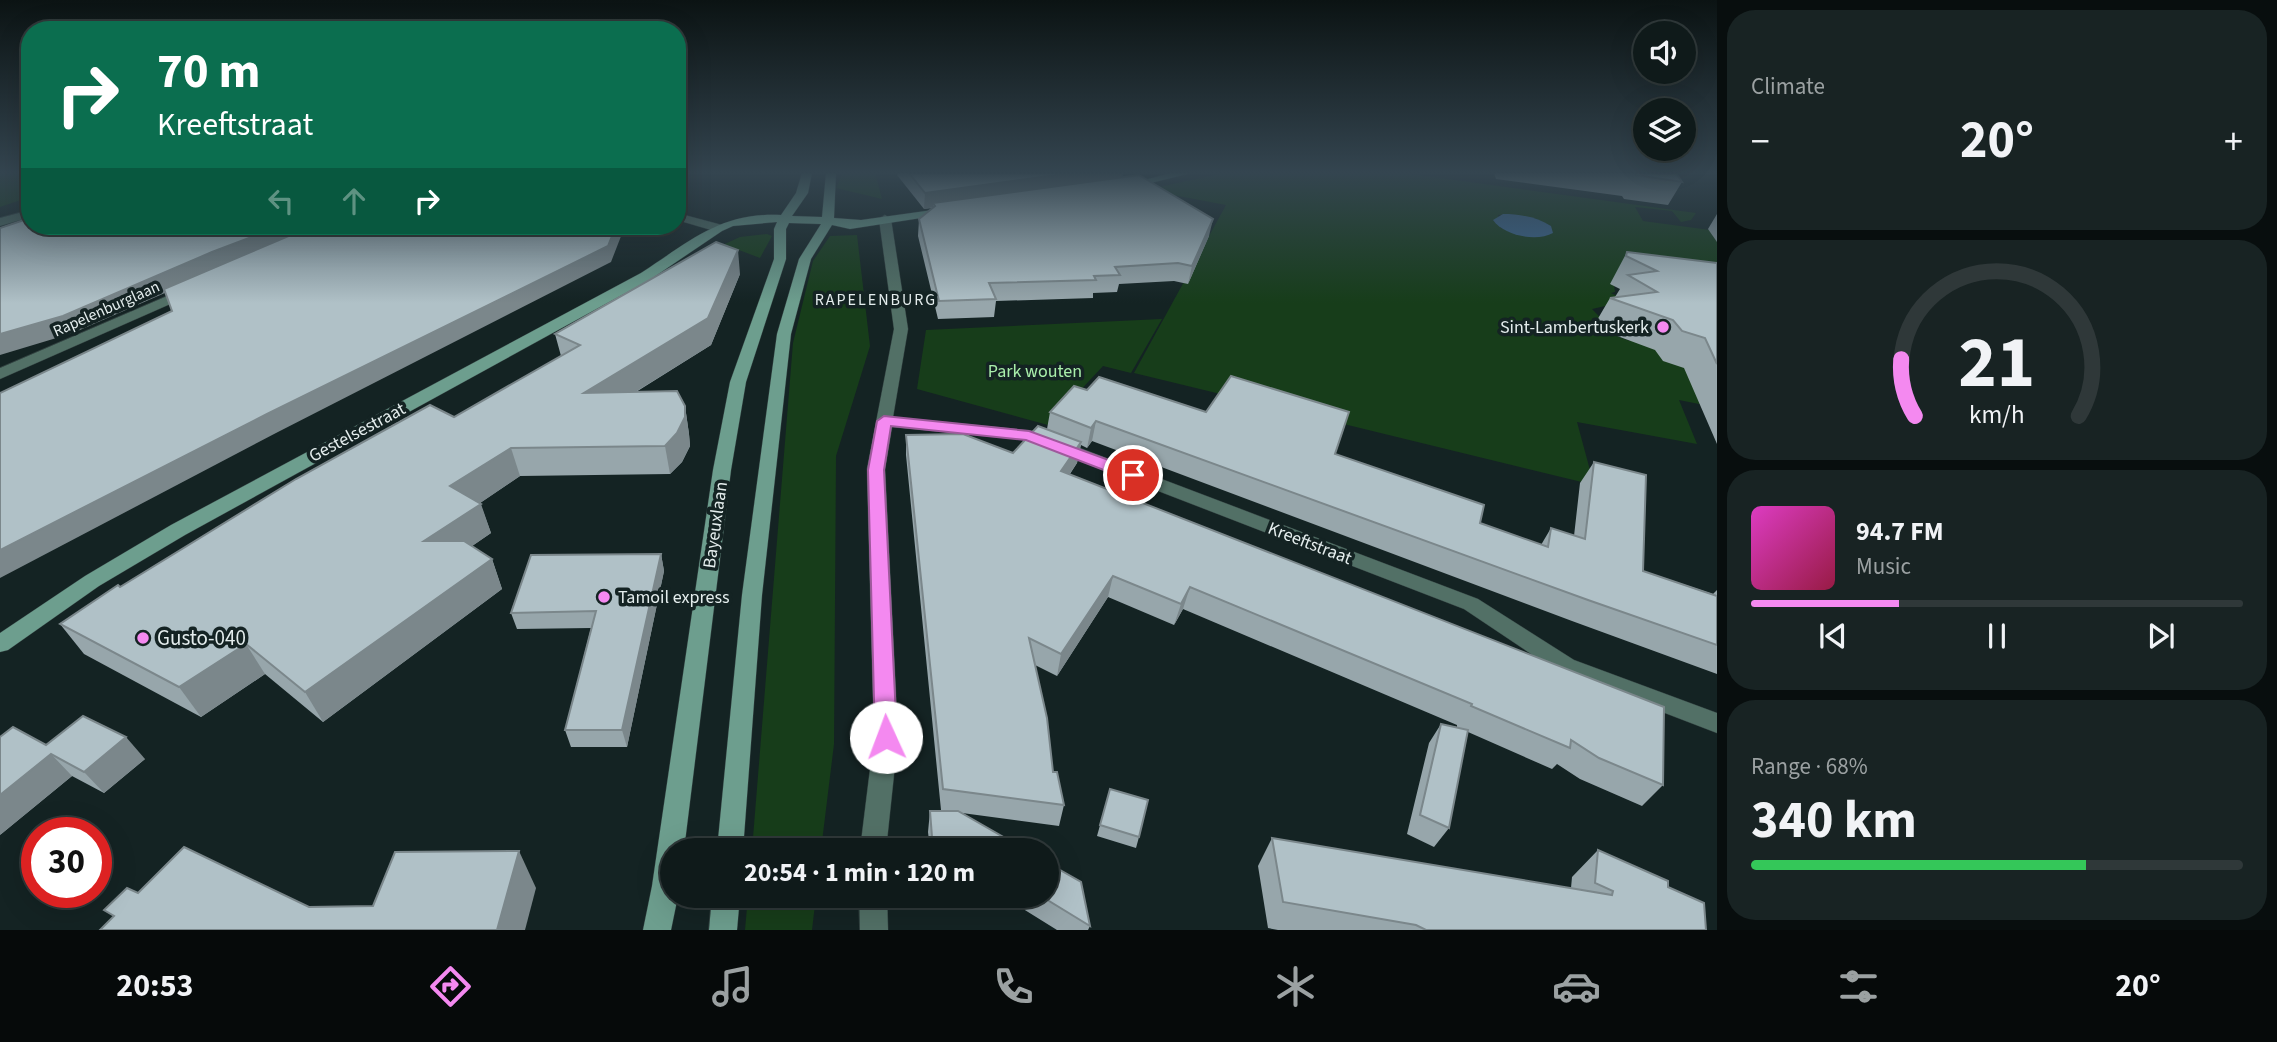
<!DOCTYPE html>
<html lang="en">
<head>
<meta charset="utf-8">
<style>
  :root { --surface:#0f1a1a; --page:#182323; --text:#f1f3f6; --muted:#9ba1a2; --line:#2f3839; --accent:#f489f0 }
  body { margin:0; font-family:"Source Sans 3",sans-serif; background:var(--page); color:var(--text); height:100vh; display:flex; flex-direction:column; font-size:26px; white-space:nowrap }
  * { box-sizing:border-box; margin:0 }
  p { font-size:23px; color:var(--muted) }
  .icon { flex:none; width:38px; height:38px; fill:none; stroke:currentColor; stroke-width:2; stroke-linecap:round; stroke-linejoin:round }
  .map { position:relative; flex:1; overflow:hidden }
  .side { display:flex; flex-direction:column; gap:10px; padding:10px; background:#080e0e; width:560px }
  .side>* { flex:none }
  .hud { position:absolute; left:21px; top:21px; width:665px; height:214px; border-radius:28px; box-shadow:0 7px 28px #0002,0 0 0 2px var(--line); background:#0b6e4f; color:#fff; overflow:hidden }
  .controls { position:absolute; left:1633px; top:21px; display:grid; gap:14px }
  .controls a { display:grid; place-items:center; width:63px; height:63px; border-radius:50%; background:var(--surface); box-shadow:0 7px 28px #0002,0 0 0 2px var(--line); font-size:35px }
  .speed { position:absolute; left:21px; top:817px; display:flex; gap:14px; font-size:35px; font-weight:700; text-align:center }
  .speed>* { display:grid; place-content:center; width:91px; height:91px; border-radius:50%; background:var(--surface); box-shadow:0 7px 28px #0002,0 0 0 2px var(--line); line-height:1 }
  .speed .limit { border:10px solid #d22; background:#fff; color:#111 }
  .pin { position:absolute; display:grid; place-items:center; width:60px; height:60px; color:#fff; margin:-30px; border:4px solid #fff; border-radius:50%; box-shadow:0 2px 7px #0007 }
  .me { position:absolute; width:77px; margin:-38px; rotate:358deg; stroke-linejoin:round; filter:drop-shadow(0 0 5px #0008) }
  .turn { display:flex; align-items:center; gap:24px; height:147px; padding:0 21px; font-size:32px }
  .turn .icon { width:91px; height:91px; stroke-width:2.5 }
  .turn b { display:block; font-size:49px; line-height:60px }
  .lanes { display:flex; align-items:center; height:66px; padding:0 21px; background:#0003; justify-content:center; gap:35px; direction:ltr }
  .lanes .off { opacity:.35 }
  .big { font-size:52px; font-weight:700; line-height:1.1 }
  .side .widget { flex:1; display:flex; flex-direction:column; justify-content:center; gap:10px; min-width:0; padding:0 24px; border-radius:28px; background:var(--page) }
  .side .dial { align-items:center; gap:0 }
  .dial svg { height:182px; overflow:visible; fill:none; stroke:var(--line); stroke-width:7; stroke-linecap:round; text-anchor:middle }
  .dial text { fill:var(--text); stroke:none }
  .song { display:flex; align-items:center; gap:21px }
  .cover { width:84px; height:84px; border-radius:10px; background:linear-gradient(135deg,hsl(310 70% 55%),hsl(340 70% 35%)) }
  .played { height:7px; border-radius:4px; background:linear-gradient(90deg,var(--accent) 30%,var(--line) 30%) }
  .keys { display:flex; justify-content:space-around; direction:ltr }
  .heat { display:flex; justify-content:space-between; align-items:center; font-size:38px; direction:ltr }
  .charge { height:10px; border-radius:5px; background:linear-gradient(90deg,#34c759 68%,var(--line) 0) }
  .trip { position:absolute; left:660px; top:838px; width:399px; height:70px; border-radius:35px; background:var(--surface); box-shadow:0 7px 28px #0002,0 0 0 2px var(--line); font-weight:700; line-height:70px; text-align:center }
  .menu { display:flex; height:112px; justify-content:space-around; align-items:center; background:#060a0a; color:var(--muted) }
  .menu .icon { width:49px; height:49px }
  .menu .active { color:var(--accent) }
  .menu b { font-size:32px; color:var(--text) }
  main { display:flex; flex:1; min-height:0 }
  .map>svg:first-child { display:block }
  .green { fill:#173d1a; fill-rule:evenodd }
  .water { fill:#3d6995 }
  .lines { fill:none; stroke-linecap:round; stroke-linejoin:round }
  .street-casing { stroke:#313f3f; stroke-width:1 }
  .secondary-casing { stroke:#313f3f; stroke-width:1 }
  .street { fill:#527066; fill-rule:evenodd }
  .secondary { fill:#6d9e8e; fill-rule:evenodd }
  .wall { fill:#97a6ab }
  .shaded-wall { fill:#7b878b }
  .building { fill:#b0c1c7; stroke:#7b878b; stroke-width:2 }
  .route { fill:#f489f0; stroke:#9f599c; stroke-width:2 }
  .poi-dot { fill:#f489f0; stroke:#142323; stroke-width:2.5 }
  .labels { text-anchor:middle; stroke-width:7; stroke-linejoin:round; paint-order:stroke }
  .far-neighbourhood-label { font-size:16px; letter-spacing:2px; fill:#e4eded; stroke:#142323 }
  .far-street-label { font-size:16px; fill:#e4eded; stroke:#142323 }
  .poi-label { font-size:18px; fill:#e4eded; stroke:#142323; text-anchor:end }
  .park-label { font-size:18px; fill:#a9eeaa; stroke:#142323 }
  .street-label { font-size:18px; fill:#e4eded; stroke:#142323 }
  .near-poi-label { font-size:21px; fill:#e4eded; stroke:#142323; text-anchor:start }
</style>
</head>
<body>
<main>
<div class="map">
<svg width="1717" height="930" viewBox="0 0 1717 930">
  <rect width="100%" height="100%" fill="#142323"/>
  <g class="green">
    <polygon points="0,173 30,173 30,197 0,207"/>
    <polygon points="875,173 882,199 836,188 842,174"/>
    <path d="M 1223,173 L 1404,173 L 1696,213 L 1691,220 L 1681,222 L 1672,211 L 1635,207 L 1643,221 L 1710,230 L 1717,239 L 1717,276 L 1614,285 L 1615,292 L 1611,293 L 1627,301 L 1592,309 L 1619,337 L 1630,341 L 1634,336 L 1651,339 C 1660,358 1671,366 1693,367 L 1709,406 L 1679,400 L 1697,444 L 1577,422 L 1594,485 L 1134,373 L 1226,205 L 1146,190 ZM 1511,214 L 1536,219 L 1551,226 L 1545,236 L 1524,235 L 1501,228 L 1498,215 Z"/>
    <polygon points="767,234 772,236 760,258 739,250 716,248 740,237"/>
    <polygon points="857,235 870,346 836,456 834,744 821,850 752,850 793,343 813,261 830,236"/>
    <polygon points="1162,319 1131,373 1103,366 1048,425 917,389 926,330"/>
    <polygon points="748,896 816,896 812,930 745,930"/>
  </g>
  <path class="water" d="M 1503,214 C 1520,214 1537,217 1551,226 L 1553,233 C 1537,242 1504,236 1493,220 Z"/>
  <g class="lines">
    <g class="street-casing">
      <g id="street">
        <polygon points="30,210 30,217 0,226 0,218"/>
        <polygon points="677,213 722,225 724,228 718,232 677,220"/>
        <polygon points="885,215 891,219 908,329 893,417 1035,431 1478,599 1574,660 1717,713 1717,733 1558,672 1464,609 1026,440 892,427 885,469 898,737 886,850 860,850 874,737 867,469 894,329 879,219"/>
        <polygon points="188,287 195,291 193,294 0,379 0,368"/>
        <polygon points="859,896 887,896 888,930 860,930"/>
      </g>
    </g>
    <g class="secondary-casing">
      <g id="secondary">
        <path d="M 802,173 L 812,173 L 808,193 L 792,216 L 822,217 L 826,173 L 836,173 L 834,218 L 861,220 L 947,208 L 953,211 L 947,214 L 850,229 L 832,225 L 811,259 L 791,334 L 762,595 L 743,850 L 717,850 L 742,595 L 777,334 L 799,259 L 821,224 L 789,223 L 786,229 L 786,259 L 746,382 L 731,470 L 684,850 L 672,850 L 672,896 L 678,896 L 671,930 L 643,930 L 652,886 L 713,470 L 730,382 L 774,259 L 774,229 L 777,222 L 733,226 L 722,231 L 651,279 L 185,535 L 99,586 L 8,650 L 0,652 L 0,633 L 85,576 L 171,525 L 641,273 C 689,242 720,212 781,215 L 796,193 Z"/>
        <polygon points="1171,173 1191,173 1127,189 1121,186"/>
        <polygon points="712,896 740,896 737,930 709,930"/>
      </g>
    </g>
    <use href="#street" class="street"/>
    <use href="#secondary" class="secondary"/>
  </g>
  <g class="wall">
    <polygon points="898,173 1123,173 1122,177 1209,236 1188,284 1174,281 1119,284 1117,292 1093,293 1093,298 996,301 994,317 938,319 918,236 919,219 933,208 924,209 897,175"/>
    <polygon points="1494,173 1676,173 1682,182 1668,205 1624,199 1622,196 1496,179"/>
    <polygon points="1717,214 1717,242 1708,229"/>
    <polygon points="1627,252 1717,263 1717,444 1684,368 1663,361 1655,350 1593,327 1610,298 1615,297 1620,289 1610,284"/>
    <polygon points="740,274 711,345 636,392 685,406 689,434 690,446 682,462 670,474 520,476 480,503 491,533 472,546 492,559 502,589 323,722 265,674 201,717 84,654 60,624 120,587 454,417 561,356 555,334"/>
    <polygon points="1087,390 1206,412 1335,454 1480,523 1541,545 1551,528 1574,536 1580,483 1594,462 1643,571 1713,594 1717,590 1717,674 1572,621 1092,441 1087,448 1081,445 1077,463 1070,474 1663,785 1642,806 1580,779 1557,764 1552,769 1468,732 1449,828 1434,847 1407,834 1429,743 1441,724 1457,727 1457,725 1183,609 1174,625 1108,597 1057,676 1035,665 1053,772 1064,805 1059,826 962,813 1026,850 930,850 928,832 930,811 941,810 906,455 906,435 1013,453 1047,429 1050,412"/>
    <polygon points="661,554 664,571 627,747 571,747 565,730 591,628 517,629 511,613"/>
    <polygon points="46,745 145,759 104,793 72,776 0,835"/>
    <polygon points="1110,789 1139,837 1136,848 1097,836"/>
    <polygon points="1272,838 1571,888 1572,877 1598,850 1668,887 1706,930 1278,930 1268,928 1258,866"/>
    <polygon points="933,896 1046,896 1090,926 1088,930 1057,930 1009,900 933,901"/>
  </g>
  <g class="shaded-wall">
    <polygon points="677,173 687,173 677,178"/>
    <polygon points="1071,173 1123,173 1121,181 935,206 933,203 933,207 924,209 925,193"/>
    <polygon points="1213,219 1209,236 1188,284 1192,266"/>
    <polygon points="281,226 327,226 220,269 73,333 0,355 0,334"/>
    <polygon points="616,226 625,226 611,262 276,433 0,578 0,550 267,414"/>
    <polygon points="738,250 740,274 711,345 590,420 584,393"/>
    <polygon points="685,406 689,434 690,446 682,462 670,474 665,446"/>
    <polygon points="1096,421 1092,441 1087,448 1091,428"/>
    <polygon points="1081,442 1077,463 1058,491 1061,471"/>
    <polygon points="511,448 520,476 461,516 450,486"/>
    <polygon points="481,504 491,533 436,571 424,541"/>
    <polygon points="661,554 664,571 627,747 622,730"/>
    <polygon points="492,559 502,589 323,722 305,692"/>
    <polygon points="1113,576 1108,597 1057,676 1061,654"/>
    <polygon points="1190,587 1183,609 1174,625 1181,604"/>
    <polygon points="246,644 265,674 201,717 179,687"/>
    <polygon points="126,737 145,759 104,793 84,772"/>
    <polygon points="51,754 72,776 0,835 0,795"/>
    <polygon points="519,851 536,888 525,930 497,930"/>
  </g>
  <g class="building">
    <polygon points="909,173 1071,173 925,193"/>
    <polygon points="1635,173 1676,173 1682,182 1636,175"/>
    <polygon points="1139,175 1213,219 1192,266 1178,263 1115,267 1120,275 1094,276 1096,280 989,283 996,299 939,301 919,219 935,206 933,203"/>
    <polygon points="30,218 30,226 281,226 212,252 63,316 0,334 0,228"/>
    <polygon points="312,226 616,226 608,246 267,414 0,550 0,393 172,311 164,289"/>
    <polygon points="716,242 738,250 708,318 584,393 677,391 685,406 685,417 677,433 665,446 511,448 450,486 481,504 424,541 464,541 492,559 305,692 246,644 179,687 60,624 118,585 120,587 296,479 430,405 454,417 580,345 555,334"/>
    <polygon points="1627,252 1717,263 1717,364 1705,338 1682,331 1673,320 1610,298 1657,292 1628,275 1657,271 1626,256"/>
    <polygon points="1231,376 1349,412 1335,454 1484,505 1480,523 1548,547 1551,528 1585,539 1594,462 1646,475 1643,571 1717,596 1717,645 1588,600 1096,421 1091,428 1050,412 1074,386 1087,390 1099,377 1206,412"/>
    <polygon points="1038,426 1081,442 1061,471 1664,707 1663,785 1599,758 1571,740 1570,748 1471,706 1472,704 1190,587 1181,604 1113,576 1061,654 1029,638 1047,718 1053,772 1057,772 1064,805 943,789 906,435 963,434 1013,453"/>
    <polygon points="661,554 622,730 565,730 596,611 511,613 531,555"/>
    <polygon points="83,716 126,737 84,772 51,754 0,795 0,737 13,727 46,745"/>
    <polygon points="1441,724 1468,730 1449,828 1420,815"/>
    <polygon points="1110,789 1148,800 1139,837 1100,825"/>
    <polygon points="930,811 958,811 1026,850 933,850"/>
    <polygon points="1272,838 1612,895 1613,891 1595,883 1598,850 1668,881 1668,887 1704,903 1706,930 1426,930 1416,925 1283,902"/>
    <polygon points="184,847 309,907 373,906 395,852 519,851 497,930 100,930 114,916 104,910 127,888 138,893"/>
    <polygon points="1046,862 1081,882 1090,926 1041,896 1046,896"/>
  </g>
  <linearGradient id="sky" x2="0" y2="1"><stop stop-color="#0b1313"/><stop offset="0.57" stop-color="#344550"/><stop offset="1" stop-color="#344550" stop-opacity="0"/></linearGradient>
  <rect width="1717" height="303" fill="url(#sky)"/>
  <polygon class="route" points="884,416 1029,431 1139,471 1141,475 1139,479 1127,479 1026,440 891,426 884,470 897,737 894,744 886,746 878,744 875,737 868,470 877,421"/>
  <g class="poi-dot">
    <circle cx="1663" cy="327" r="7"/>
    <circle cx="604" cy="597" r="7"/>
    <circle cx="143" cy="638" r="7"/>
  </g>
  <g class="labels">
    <g class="far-neighbourhood-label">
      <text x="876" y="305">RAPELENBURG</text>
    </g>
    <g class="far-street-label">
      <text transform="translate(106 308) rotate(-24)" y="6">Rapelenburglaan</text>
    </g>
    <g class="poi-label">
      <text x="1649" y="333">Sint-Lambertuskerk</text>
      <text x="618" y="603" text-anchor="start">Tamoil express</text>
    </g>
    <g class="park-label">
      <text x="1035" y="377">Park wouten</text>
    </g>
    <g class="street-label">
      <text transform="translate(357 432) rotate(-28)" y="6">Gestelsestraat</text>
      <text transform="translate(715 525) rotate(-82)" y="6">Bayeuxlaan</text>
      <text transform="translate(1310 543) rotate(21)" y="6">Kreeftstraat</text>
    </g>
    <g class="near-poi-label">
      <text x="157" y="645">Gusto-040</text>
    </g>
  </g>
</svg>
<div class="controls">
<a><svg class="icon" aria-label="sound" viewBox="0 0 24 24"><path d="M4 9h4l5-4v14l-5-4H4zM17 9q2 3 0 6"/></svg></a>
<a><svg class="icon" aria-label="layers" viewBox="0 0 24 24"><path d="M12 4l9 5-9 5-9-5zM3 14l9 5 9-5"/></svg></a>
</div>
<div class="speed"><div class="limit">30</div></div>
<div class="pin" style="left:1133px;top:475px;background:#d93025"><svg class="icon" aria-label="arrive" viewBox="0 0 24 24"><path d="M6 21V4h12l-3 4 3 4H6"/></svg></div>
<svg class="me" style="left:886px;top:737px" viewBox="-20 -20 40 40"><circle r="19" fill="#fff"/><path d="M0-13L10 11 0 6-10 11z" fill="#f489f0"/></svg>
<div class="trip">20:54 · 1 min · 120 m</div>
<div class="hud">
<div class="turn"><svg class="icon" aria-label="right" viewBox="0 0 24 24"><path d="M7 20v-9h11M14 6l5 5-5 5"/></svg><div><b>70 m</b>Kreeftstraat</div></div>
<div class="lanes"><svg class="icon off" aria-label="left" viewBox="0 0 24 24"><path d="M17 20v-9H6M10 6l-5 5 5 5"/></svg><svg class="icon off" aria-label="ahead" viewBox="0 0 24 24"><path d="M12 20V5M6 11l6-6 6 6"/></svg><svg class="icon" aria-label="right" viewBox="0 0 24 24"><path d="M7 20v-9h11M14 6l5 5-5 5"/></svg></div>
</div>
</div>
<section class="side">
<div class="widget"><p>Climate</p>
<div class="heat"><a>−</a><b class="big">20°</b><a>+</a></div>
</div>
<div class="widget dial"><svg viewBox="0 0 100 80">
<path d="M14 69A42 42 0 1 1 86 69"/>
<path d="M14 69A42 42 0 0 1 8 44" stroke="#f489f0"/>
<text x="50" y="56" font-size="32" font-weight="700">21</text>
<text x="50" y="72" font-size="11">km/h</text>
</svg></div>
<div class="widget">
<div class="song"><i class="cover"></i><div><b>94.7 FM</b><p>Music</p></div></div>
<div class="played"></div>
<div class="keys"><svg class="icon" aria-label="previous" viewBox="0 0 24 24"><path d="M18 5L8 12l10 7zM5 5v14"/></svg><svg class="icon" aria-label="pause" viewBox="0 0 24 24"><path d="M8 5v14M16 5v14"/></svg><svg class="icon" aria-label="next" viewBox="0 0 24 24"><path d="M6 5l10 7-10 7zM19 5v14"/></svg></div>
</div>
<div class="widget"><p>Range · 68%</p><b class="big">340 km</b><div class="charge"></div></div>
</section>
</main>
<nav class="menu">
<b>20:53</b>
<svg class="icon active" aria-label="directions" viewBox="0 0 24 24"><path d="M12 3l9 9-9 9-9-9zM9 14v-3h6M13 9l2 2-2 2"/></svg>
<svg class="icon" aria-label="music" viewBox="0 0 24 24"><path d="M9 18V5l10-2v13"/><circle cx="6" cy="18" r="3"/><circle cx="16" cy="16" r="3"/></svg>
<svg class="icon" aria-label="phone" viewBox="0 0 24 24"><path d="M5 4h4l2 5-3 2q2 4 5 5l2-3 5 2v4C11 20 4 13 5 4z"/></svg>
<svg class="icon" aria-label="climate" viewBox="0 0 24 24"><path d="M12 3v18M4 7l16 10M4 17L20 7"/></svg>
<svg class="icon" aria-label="car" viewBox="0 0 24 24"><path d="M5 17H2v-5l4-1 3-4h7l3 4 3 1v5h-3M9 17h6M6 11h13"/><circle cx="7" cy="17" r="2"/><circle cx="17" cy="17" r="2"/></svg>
<svg class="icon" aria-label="filters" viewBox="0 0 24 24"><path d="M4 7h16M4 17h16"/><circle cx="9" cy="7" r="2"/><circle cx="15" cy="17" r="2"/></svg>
<b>20°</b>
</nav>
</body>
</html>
